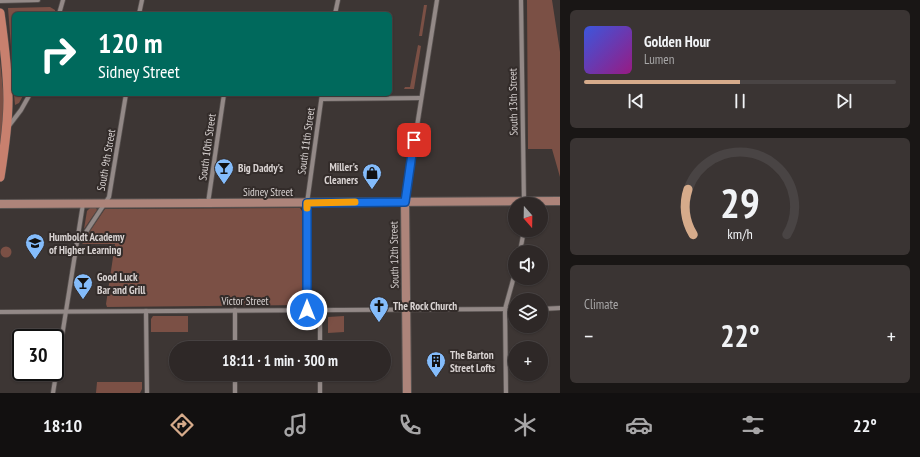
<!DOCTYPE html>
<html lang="en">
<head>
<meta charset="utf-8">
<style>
  :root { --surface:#2e2827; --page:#3a3433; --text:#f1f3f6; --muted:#a7a6a7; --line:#494444; --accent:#d6ab8b }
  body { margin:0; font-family:"PT Sans Narrow",sans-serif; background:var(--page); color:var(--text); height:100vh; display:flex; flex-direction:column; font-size:15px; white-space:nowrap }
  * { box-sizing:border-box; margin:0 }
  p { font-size:13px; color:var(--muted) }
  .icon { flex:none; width:22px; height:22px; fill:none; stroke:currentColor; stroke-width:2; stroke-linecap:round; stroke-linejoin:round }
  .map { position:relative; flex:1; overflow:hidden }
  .sheet { display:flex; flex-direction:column; gap:10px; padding:10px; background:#191615; width:360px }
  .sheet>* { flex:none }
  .guide { position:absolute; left:12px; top:12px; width:380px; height:84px; border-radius:6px; box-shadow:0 1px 3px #0004,0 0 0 1px var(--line); background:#00695c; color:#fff; overflow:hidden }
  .needle { width:26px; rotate:160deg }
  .controls { position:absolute; left:508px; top:197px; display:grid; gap:8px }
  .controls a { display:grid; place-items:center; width:40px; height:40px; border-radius:50%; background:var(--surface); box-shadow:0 1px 3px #0004,0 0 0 1px var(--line); font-size:20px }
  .speed { position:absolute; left:12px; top:329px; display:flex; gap:8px; font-size:20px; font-weight:700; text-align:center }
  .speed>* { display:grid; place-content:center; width:52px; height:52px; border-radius:50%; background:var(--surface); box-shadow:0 1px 3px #0004,0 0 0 1px var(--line); line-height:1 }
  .speed .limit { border:2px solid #111; border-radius:6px; background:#fff; color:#111 }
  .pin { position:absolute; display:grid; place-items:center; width:34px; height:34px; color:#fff; margin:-17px; border-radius:8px; box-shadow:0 2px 6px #0006 }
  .me { position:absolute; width:44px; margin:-22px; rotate:0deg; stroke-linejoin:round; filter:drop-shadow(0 0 3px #0008) }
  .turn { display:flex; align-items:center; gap:14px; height:84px; padding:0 20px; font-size:18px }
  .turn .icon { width:52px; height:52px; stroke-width:2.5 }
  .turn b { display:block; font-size:28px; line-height:34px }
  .big { font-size:30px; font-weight:600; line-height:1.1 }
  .sheet .card { flex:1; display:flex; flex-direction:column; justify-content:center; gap:6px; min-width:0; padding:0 14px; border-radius:6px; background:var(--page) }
  .sheet .dial { align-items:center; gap:0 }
  .dial svg { height:104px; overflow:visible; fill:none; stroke:var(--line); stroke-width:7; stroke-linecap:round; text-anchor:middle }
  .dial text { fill:var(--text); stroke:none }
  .song { display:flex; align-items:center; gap:12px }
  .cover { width:48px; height:48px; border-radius:6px; background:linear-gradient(135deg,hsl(230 70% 55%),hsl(310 70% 35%)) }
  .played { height:4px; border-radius:2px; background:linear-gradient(90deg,var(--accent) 50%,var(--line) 50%) }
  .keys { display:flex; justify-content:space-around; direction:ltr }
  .heat { display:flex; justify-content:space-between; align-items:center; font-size:22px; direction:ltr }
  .trip { position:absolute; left:169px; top:341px; width:222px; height:40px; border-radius:20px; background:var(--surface); box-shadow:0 1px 3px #0004,0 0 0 1px var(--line); font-weight:600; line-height:40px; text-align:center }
  .tab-bar { display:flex; height:64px; justify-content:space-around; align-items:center; background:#121010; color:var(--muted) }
  .tab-bar .icon { width:28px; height:28px }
  .tab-bar .selected { color:var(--accent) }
  .tab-bar b { font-size:18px; color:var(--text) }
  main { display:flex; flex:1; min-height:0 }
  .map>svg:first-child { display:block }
  .green { fill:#7b5045 }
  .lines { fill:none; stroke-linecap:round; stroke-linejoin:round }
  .street-casing { stroke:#5a5452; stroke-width:5.5 }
  .secondary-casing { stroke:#5a5452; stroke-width:10 }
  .primary-casing { stroke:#5a5452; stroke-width:10 }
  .street { stroke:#938987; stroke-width:4 }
  .secondary { stroke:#ad847a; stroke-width:8 }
  .primary { stroke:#c8806e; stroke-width:9 }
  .route-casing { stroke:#114b97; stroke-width:10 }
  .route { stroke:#1a73e8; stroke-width:7 }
  .slow { stroke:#f59e0b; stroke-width:7 }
  .labels { text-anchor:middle; stroke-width:4; stroke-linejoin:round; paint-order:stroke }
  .street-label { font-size:11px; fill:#d9d3d2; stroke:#332c2a }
  .poi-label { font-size:11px; font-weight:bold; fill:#d9d3d2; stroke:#332c2a; text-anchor:start }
</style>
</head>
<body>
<main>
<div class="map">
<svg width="560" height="393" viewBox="0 0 560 393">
  <rect width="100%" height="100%" fill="#3d3634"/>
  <g class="green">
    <polygon points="527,0 552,0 560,52 560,177 552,149 528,149"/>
    <polygon points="424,5 427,5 422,36 419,36"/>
    <polygon points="50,7 55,10 55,14 14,14 14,85 8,8"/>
    <polygon points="418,45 421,46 414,89 404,89 405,87 410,87"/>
    <polygon points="0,60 4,99 3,125 0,151"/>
    <polygon points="14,94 24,94 19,103 15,105"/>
    <polygon points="90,208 96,208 97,210 84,229 87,211"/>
    <polygon points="300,208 302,211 303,302 301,305 107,307 106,304 115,244 83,244 82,243 105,209"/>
    <circle cx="6" cy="252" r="5.5"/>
    <polygon points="153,316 188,316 188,332 151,332 151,319"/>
    <polygon points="344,316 344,332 328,333 328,317"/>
    <polygon points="97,382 142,382 142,389 140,393 96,393"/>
  </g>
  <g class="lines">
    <g class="street-casing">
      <g id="street">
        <polyline points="521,0 524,202"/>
        <polyline points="0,1 38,0"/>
        <polyline points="59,14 63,0"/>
        <polyline points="139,14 142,0"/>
        <polyline points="335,14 338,0"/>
        <polyline points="322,99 421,98"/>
        <polyline points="8,127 21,110 30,94"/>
        <polyline points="405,202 437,0"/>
        <polyline points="208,203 224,94"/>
        <polyline points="77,242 86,232 109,197 126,94"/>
        <polyline points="520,252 524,230"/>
        <polyline points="541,309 560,308"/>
        <polyline points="235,310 235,348"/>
        <polyline points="307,310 307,203 322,94"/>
        <polyline points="146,311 147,393"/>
        <polyline points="0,312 515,309"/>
        <polyline points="320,348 320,310"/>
        <polyline points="235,374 235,393"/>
        <polyline points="53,393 83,204"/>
        <polyline points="320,393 320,374"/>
        <polyline points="506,393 505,309 515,273"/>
      </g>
    </g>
    <g class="secondary-casing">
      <g id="secondary">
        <polyline points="405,202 407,393"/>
        <polyline points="0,204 560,201"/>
      </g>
    </g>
    <g class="primary-casing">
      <path id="primary" d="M 0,13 C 4,42 8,71 8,100 C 8,126 4,152 0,177"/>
    </g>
    <use href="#street" class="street"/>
    <use href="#secondary" class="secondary"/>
    <use href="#primary" class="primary"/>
  </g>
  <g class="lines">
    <g class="route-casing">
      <polyline id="route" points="307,310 307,203 405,202 414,140"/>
    </g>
    <use href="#route" class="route"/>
    <polyline class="slow" points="307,208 307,203 355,202"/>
  </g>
  <defs>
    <g id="bar-pin" transform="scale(1)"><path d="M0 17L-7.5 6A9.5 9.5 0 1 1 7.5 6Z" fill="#84bcfb" stroke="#332c2a"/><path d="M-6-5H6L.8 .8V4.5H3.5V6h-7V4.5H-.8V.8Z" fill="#111"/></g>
    <g id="shop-pin" transform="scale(1)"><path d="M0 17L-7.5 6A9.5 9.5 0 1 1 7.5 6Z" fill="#84bcfb" stroke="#332c2a"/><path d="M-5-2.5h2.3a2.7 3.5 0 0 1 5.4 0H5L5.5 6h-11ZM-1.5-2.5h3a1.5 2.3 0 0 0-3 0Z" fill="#111"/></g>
    <g id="school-pin" transform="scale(1)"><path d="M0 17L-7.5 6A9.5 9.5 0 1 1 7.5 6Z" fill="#84bcfb" stroke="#332c2a"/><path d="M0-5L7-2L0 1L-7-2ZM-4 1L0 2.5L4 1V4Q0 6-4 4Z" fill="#111"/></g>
    <g id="church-pin" transform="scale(1)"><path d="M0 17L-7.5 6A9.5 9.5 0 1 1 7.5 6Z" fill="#84bcfb" stroke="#332c2a"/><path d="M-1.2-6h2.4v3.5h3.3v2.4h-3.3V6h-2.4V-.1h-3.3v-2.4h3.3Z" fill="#111"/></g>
    <g id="building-pin" transform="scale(1)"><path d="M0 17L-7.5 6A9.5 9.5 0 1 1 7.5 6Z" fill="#84bcfb" stroke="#332c2a"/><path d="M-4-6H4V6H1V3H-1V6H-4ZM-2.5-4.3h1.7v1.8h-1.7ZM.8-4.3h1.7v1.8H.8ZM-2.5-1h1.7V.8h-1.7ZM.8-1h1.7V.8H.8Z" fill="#111"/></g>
  </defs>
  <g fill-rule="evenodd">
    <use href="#bar-pin" x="224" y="168"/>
    <use href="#shop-pin" x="372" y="173"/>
    <use href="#school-pin" x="35" y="243"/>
    <use href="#bar-pin" x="83" y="283"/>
    <use href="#church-pin" x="379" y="306"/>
    <use href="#building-pin" x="436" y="361"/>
  </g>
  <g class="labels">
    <g class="street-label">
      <text transform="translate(513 102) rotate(-91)" y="4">South 13th Street</text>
      <text transform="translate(306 141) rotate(-82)" y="4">South 11th Street</text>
      <text transform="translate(207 147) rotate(-82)" y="4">South 10th Street</text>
      <text transform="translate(106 160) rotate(-80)" y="4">South 9th Street</text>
      <text x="268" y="196">Sidney Street</text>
      <text transform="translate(394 255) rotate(-91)" y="4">South 12th Street</text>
      <text x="245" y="305">Victor Street</text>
    </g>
    <g class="poi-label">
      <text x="358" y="171" text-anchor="end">Miller's<tspan x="358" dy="13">Cleaners</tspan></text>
      <text x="238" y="172">Big Daddy's</text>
      <text x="49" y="241">Humboldt Academy<tspan x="49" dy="13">of Higher Learning</tspan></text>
      <text x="97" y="281">Good Luck<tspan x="97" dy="13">Bar and Grill</tspan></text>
      <text x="393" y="310">The Rock Church</text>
      <text x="450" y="359">The Barton<tspan x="450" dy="13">Street Lofts</tspan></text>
    </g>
  </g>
</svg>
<div class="controls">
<a><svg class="needle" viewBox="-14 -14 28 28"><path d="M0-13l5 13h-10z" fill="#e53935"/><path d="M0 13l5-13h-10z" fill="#a7a6a7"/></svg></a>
<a><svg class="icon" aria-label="sound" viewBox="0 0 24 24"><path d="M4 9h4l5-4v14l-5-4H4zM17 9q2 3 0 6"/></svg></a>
<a><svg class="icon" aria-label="layers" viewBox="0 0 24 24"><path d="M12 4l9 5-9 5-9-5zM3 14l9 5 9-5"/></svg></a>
<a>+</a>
</div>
<div class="speed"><div class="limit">30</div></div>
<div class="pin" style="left:414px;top:140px;background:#d93025"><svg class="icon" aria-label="arrive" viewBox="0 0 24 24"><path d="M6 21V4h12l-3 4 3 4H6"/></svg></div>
<svg class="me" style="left:307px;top:310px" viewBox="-20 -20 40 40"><circle r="17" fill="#1a73e8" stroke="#fff" stroke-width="3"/><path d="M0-11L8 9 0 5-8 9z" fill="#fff"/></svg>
<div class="trip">18:11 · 1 min · 300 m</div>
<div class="guide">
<div class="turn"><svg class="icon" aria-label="right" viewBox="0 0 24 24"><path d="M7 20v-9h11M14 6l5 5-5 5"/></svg><div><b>120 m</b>Sidney Street</div></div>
</div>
</div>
<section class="sheet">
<div class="card">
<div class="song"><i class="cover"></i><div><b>Golden Hour</b><p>Lumen</p></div></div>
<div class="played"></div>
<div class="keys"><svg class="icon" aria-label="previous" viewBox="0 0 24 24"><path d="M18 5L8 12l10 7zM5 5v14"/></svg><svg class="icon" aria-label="pause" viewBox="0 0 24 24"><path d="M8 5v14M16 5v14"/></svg><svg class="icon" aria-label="next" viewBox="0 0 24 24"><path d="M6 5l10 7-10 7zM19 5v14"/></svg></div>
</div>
<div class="card dial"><svg viewBox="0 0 100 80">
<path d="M14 69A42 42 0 1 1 86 69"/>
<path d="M14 69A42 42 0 0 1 10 34" stroke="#d6ab8b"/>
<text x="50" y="56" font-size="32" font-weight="700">29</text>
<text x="50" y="72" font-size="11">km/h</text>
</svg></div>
<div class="card"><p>Climate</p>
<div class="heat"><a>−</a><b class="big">22°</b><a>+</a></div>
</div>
</section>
</main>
<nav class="tab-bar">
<b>18:10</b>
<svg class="icon selected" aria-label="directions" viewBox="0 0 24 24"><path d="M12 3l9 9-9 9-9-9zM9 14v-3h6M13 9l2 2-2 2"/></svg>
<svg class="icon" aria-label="music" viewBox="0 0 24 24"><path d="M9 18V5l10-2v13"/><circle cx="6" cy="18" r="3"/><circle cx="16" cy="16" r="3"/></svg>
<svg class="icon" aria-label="phone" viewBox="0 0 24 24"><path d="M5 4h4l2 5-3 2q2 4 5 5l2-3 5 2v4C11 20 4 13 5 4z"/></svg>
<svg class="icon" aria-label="climate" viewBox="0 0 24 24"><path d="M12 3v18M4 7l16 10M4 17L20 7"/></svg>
<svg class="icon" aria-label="car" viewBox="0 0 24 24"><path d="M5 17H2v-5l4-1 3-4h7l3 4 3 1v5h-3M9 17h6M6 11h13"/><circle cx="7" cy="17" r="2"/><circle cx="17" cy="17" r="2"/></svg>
<svg class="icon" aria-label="filters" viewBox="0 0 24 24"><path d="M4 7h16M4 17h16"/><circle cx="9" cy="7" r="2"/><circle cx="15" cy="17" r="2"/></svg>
<b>22°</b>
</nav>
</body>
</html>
